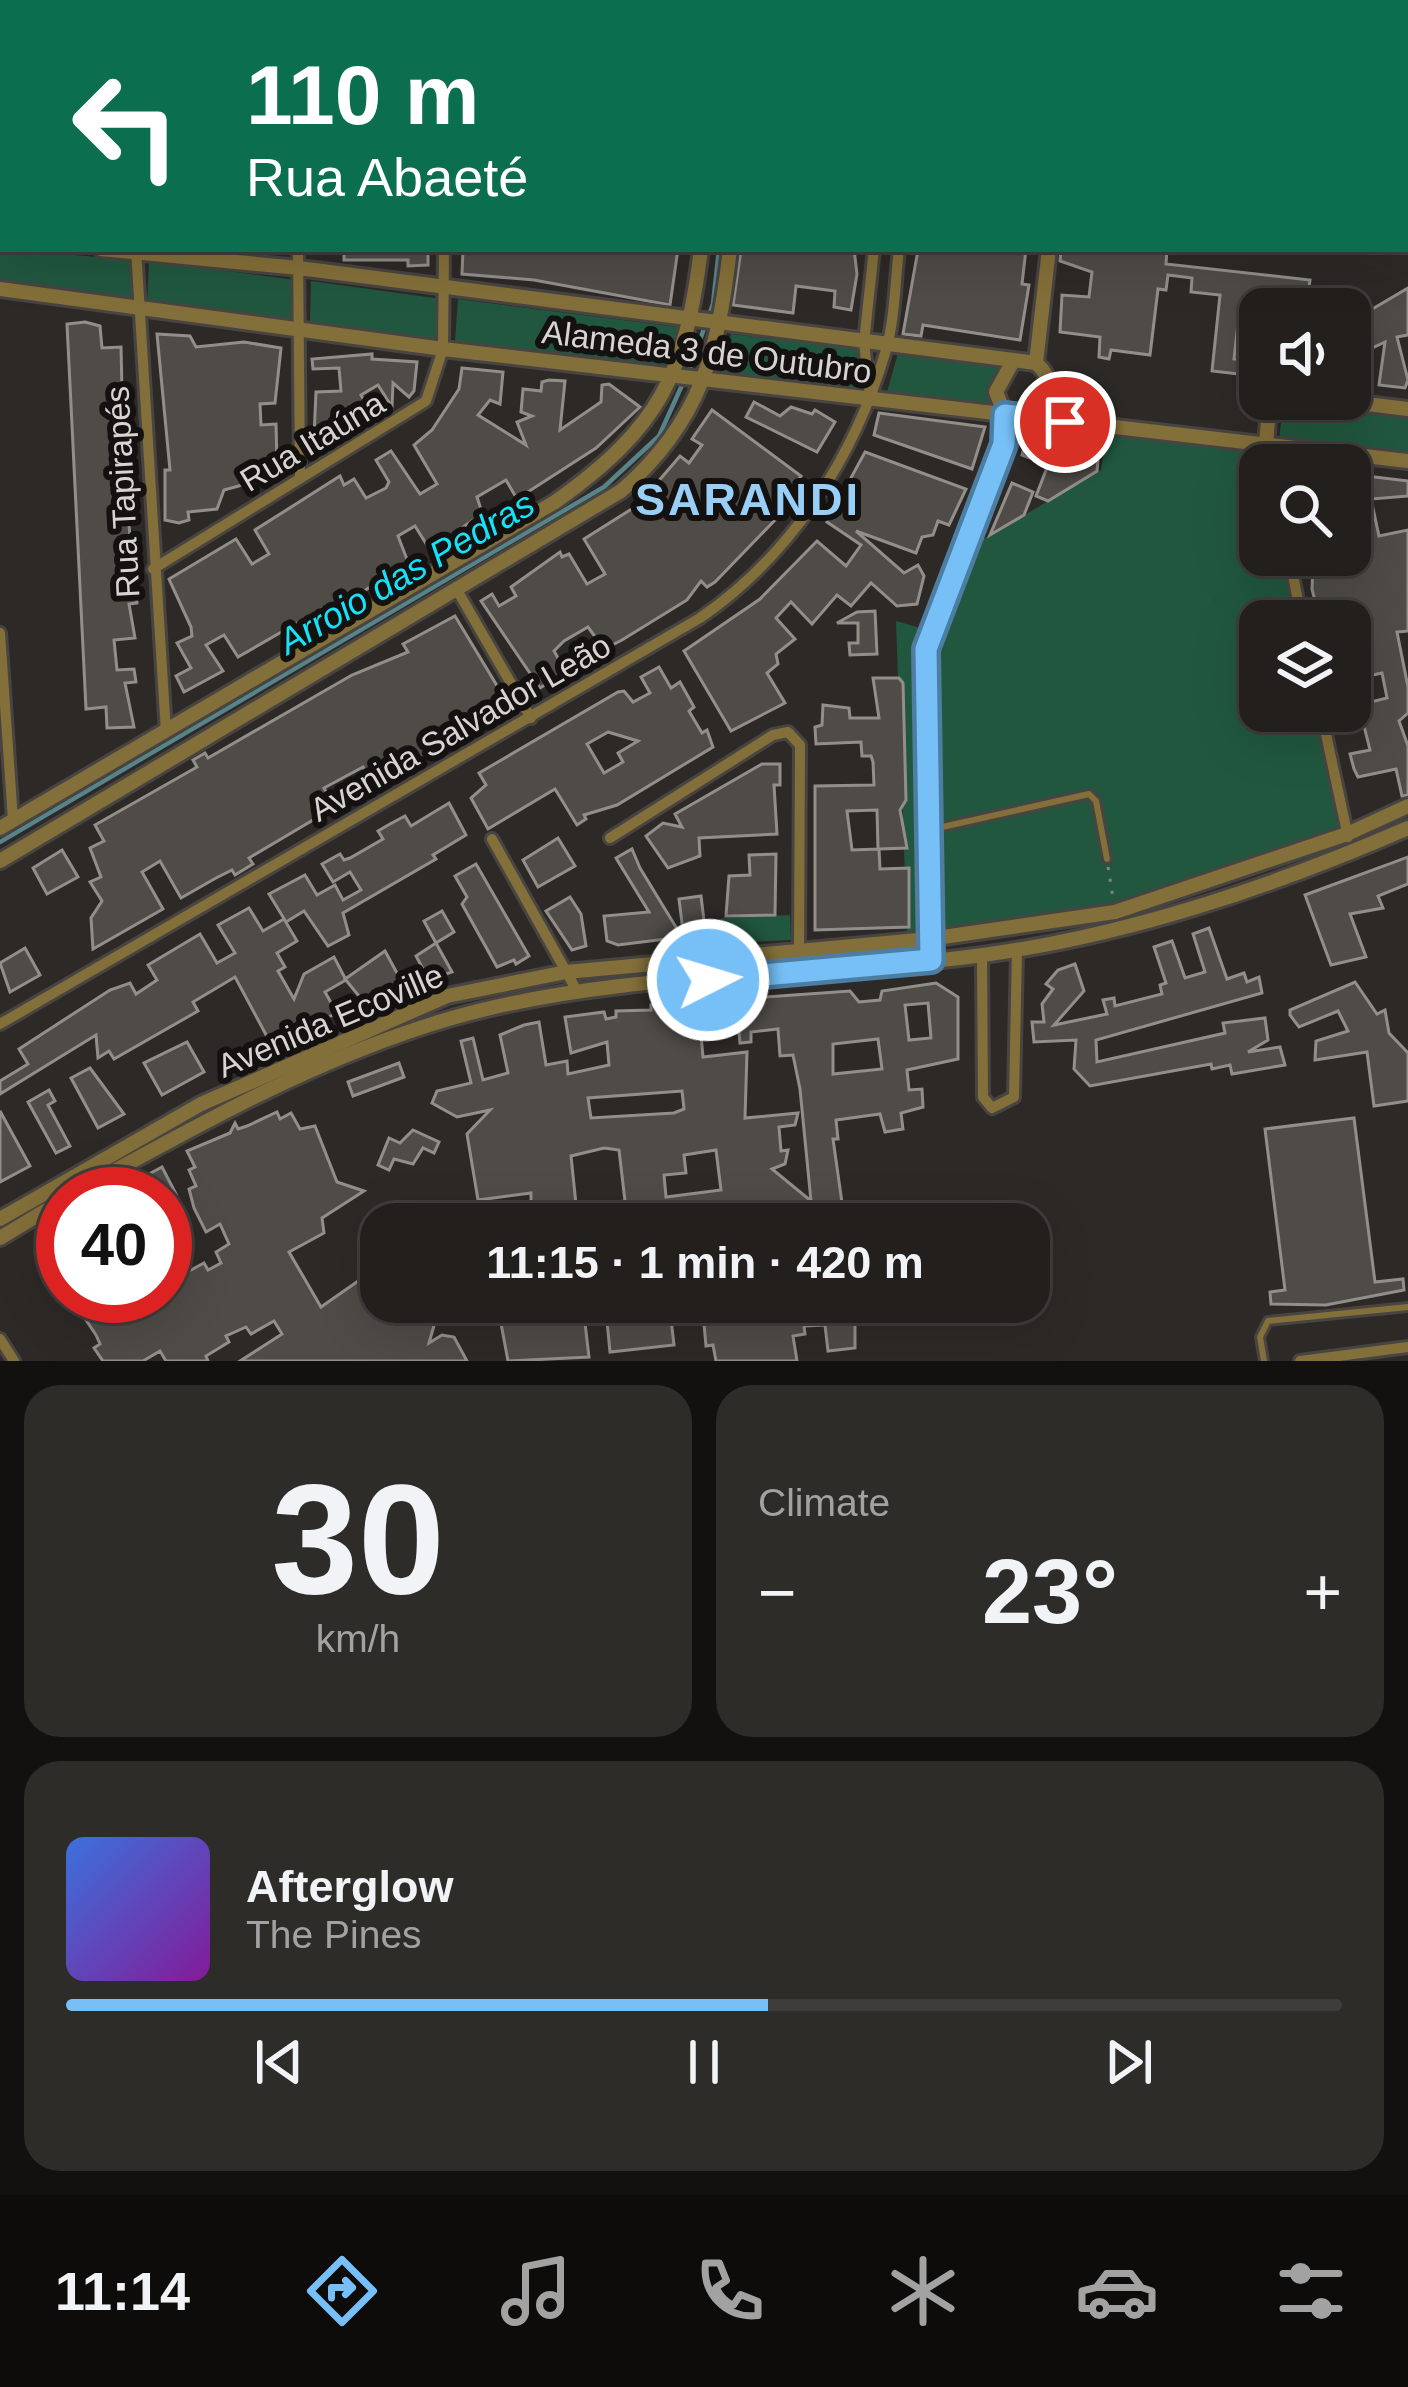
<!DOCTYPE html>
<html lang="en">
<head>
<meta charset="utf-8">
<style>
  :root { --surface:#221f1c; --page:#2e2c29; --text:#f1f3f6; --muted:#a2a2a3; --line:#3f3d3b; --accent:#76c0f7 }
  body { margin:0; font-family:Arial,sans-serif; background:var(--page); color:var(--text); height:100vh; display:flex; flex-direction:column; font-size:45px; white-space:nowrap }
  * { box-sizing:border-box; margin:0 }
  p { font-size:39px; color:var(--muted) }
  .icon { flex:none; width:66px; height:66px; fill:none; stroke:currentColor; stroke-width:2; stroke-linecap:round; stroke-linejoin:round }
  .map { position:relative; height:1361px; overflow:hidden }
  .details { display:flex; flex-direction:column; gap:24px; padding:24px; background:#13110f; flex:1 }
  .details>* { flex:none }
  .banner { position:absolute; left:0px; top:0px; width:1410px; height:252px; box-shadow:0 12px 48px #0002,0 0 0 3px var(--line); background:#0b6e4f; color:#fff; overflow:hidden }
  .controls { position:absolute; left:1239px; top:288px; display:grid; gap:24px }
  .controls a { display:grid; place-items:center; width:132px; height:132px; border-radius:24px; background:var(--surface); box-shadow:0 12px 48px #0002,0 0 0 3px var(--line); font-size:60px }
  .speed { position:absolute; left:36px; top:1167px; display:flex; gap:24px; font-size:60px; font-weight:700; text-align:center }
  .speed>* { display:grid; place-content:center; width:156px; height:156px; border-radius:50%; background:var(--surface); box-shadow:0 12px 48px #0002,0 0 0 3px var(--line); line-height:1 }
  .speed .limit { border:18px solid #d22; background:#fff; color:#111 }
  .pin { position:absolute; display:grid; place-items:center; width:102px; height:102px; color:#fff; margin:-51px; border:6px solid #fff; border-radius:50%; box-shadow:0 3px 12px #0007 }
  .me { position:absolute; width:132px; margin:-66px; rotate:85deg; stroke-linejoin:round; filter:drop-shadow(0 0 9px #0008) }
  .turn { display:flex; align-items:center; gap:42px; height:252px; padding:0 48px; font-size:54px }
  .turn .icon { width:156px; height:156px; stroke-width:2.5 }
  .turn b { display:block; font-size:84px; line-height:102px }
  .big { font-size:90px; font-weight:600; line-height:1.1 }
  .details .card { flex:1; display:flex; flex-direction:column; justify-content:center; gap:18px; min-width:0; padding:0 42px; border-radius:36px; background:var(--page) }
  .details .dial { align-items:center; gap:0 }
  .dial b { font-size:156px; line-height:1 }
  .song { display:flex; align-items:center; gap:36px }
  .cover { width:144px; height:144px; border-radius:18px; background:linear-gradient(135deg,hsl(220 70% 55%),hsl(290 70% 35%)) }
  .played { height:12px; border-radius:6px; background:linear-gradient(90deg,var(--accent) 55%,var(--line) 55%) }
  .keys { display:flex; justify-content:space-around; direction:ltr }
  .heat { display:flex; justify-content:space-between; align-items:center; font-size:66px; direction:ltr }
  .details .tiles { flex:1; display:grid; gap:24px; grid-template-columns:1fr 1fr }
  .card:last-child { grid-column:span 2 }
  .trip { position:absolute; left:360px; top:1203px; width:690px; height:120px; border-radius:36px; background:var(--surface); box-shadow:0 12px 48px #0002,0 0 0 3px var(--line); font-weight:600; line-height:120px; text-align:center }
  .tabs { display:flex; height:192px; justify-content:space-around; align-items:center; background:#0e0c0b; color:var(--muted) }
  .tabs .icon { width:84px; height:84px }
  .tabs .active { color:var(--accent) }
  .tabs b { font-size:54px; color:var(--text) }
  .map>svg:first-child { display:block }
  .green { fill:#21573f }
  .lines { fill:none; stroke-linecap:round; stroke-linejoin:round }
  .stream { stroke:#56848a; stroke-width:4.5 }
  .building { fill:#4f4b47; stroke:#938e8a; stroke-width:3; fill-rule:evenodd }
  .service-casing { stroke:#484442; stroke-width:12 }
  .minor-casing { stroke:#484442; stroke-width:16 }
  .tertiary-casing { stroke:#484442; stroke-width:20 }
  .path { stroke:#85817f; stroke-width:3; stroke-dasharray:3 9; stroke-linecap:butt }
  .service { stroke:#836f39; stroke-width:6 }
  .minor { stroke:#836f39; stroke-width:10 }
  .tertiary { stroke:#836f39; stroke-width:14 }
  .route-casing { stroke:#4d7da1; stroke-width:30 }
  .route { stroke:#76c0f7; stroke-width:21 }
  .labels { text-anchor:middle; stroke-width:12; stroke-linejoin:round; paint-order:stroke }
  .street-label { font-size:33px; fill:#d7d4d2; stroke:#141211 }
  .water-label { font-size:36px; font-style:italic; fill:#14e3f9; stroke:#141211 }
  .district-label { font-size:45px; font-weight:bold; letter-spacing:3px; fill:#99cef7; stroke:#141211 }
</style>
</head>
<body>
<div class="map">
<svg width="1408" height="1361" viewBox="0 0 1408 1361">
  <rect width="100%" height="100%" fill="#2d2926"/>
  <g class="green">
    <polygon points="0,244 3,249 133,260 133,301 0,285"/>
    <polygon points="149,261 296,280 293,321 147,305"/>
    <polygon points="311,281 442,299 441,339 310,323"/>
    <polygon points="458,299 685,328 673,366 455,341"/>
    <polygon points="731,334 862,349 859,388 722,373 720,365"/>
    <polygon points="898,353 999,366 991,392 995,408 887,392"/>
    <polygon points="1284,399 1408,415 1408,453 1279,439"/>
    <polygon points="1106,436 1260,450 1260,555 1282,555 1296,621 1260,621 1260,711 1315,711 1339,829 1115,907 907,934 896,621 935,632 937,643 980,541 1101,470"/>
    <polygon points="790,915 791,940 723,943 721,918"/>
  </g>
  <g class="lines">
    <g class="stream">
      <polyline points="745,3 746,0"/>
      <polyline points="688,373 713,304 719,249"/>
      <polyline points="0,842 604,487 659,436 683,383"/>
    </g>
  </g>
  <g class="building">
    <polygon points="344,249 428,249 428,265 408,266 408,260 344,260"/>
    <polygon points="678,249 670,305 534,280 462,274 463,249"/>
    <polygon points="768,249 854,249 857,274 851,310 834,307 835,291 796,286 793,313 733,305 741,250 768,253"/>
    <polygon points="1026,249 1022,284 1029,285 1020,340 923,325 921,336 903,334 918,250"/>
    <polygon points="1061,249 1167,249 1166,264 1310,280 1306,309 1287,309 1289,296 1257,293 1254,315 1239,314 1234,359 1244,360 1238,374 1212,371 1220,295 1191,292 1192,278 1168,275 1166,290 1158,289 1150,355 1111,350 1109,359 1099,357 1100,337 1060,332 1062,295 1089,297 1092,272 1060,261"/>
    <polygon points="1408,288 1408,335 1397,337 1408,380 1405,388 1379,385 1385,342 1368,350 1352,321"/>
    <polygon points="85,322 100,326 102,348 121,347 124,478 137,603 129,604 135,638 114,640 117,670 134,669 136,682 125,683 134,727 107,728 106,707 86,709 67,324"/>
    <polygon points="157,334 190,336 196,347 244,342 281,348 275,403 260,404 261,425 276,424 277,464 268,464 275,476 224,490 217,509 188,512 189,520 179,523 165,520 165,470 170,470"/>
    <polygon points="372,354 372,359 417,362 414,391 409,397 393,383 392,407 378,385 361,395 374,417 335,437 314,437 316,392 341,391 339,368 313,369 312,359"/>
    <polygon points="462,368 503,372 500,404 490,400 478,415 526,445 517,422 532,416 521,412 523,389 541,391 542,382 549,380 565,381 560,430 601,402 602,385 609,384 640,407 596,448 517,499 506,480 477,497 486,525 477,530 472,521 430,550 415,526 398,536 408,562 329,614 325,607 238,657 224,635 206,645 223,671 184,692 176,676 191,668 177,643 192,636 191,627 169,579 236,539 252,564 269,554 255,530 340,476 344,485 354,479 366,498 386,488 389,482 376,460 391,451 420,494 437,484 414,445 432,430 459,389"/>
    <polygon points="754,402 780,416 791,407 812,414 815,410 835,422 817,452 746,417"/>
    <polygon points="712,410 801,476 773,515 777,518 715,582 707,587 701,581 687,600 622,640 604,649 588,627 564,641 554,651 566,672 540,688 481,601 492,594 499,606 516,596 511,587 560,552 562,557 569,554 587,584 605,574 584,539 638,505 680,456 689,463 702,445 692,439"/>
    <polygon points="879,413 985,427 972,469 874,435"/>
    <polygon points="1027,436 1053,439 1051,454 1098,460 1097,471 1048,501 1036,496 1048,465 1022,455"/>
    <polygon points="865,452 966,489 949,525 938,521 933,535 922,537 916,553 856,531 904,573 918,565 924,576 917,604 897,606 871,583 851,606 837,595 812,624 791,602 776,618 795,639 776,654 778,664 767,673 785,703 731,731 684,651 760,599 817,541 846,566 861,545 827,522"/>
    <polygon points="1350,474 1408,481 1408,496 1371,499 1379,536 1408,530 1408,631 1397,632 1408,687 1408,713 1399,721 1408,746 1408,795 1402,796 1396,769 1358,777 1354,769 1350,754 1370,750 1364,726 1342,731 1342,711 1350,711 1350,680 1355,680 1363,704 1387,698 1382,673 1350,680 1350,621 1320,621 1312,589 1313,565 1358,555"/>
    <polygon points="1012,483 1033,492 1024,515 990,535"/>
    <polygon points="875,611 877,654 850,655 849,643 858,643 858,623 837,623 857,612"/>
    <polygon points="455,616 502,694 497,698 503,709 458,737 451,726 433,737 439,747 374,786 363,767 324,788 335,807 249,858 253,864 235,875 232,870 216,878 181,898 160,861 142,872 163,909 93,949 91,918 102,901 90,882 101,877 90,848 104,841 95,825 197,767 193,760 205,753 208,758 352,675 408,652 403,644"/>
    <path d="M 659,667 L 671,688 L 680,682 L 694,707 L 689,711 L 702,733 L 707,730 L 713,747 L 617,805 L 584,815 L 586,819 L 577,825 L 555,789 L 488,829 L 471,798 L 486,785 L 479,773 L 618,692 L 624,691 L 633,702 L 650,693 L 641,677 ZM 608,732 L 638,741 L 618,753 L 623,762 L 604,773 L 587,744 Z"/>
    <path d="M 873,678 L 899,678 L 903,683 L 906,800 L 900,810 L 907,848 L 879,849 L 880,869 L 909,868 L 909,927 L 815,930 L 815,786 L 874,785 L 873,762 L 871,756 L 862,756 L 861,742 L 816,744 L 815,727 L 822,725 L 823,705 L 849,708 L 850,718 L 879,718 ZM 877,810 L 878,849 L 852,850 L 847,811 Z"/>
    <polygon points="762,764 780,764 780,785 774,785 777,834 699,838 700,856 668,868 646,836 663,823 682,827 675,814"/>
    <polygon points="449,803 466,835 433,855 436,859 343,913 349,935 328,946 304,911 286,922 269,894 305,875 317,895 335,885 343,900 361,890 350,872 333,882 322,864 340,854 344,860 350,858 383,839 378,831 390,824 405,816 411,826"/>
    <polygon points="558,838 575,866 538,887 523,860"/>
    <polygon points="632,849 640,868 682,937 618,945 607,941 604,916 649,912 616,858"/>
    <polygon points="62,850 78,877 47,894 33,868"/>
    <polygon points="776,854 775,915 726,916 729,876 750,875 749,855"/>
    <polygon points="1408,857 1408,884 1378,896 1383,908 1350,914 1366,957 1331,965 1305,895"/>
    <polygon points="476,864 529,956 516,964 514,960 497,967 462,904 467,897 455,876"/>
    <polygon points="701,896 706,937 684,939 679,899"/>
    <polygon points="570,897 581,914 586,946 572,950 546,911"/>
    <polygon points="249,908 263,931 284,919 297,941 277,953 285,967 278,971 294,999 304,974 334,957 346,980 325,992 337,1013 271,1044 235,977 193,1002 198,1011 114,1059 109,1051 98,1058 96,1035 0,1094 0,1081 28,1064 19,1049 110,990 130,983 136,994 157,980 148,965 200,934 217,963 235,953 218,925"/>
    <polygon points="442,911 454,932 436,943 452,972 429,980 416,956 436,943 424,921"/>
    <polygon points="1209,928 1227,979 1244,973 1247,982 1259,977 1262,993 1096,1040 1097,1062 1225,1033 1223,1023 1265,1018 1268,1040 1248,1052 1280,1047 1285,1065 1232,1074 1230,1065 1212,1069 1211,1064 1090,1086 1074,1069 1076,1040 1034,1042 1032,1022 1044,1022 1042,1004 1053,989 1046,984 1058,970 1075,964 1084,991 1054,1025 1107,1014 1103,1000 1114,998 1115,1006 1162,994 1160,985 1166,983 1154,947 1172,941 1185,978 1205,972 1193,934"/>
    <polygon points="25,948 40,975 10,992 0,963"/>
    <polygon points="385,951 403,984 363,1001 345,979"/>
    <polygon points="1355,982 1377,1014 1385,1010 1389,1033 1408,1053 1408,1101 1374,1106 1367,1052 1315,1060 1316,1041 1348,1031 1338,1011 1299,1027 1290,1015 1290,1010"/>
    <path d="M 936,983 L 958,997 L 958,1059 L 907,1070 L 909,1090 L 922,1089 L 923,1107 L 901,1113 L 903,1129 L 885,1132 L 880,1114 L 836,1120 L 838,1139 L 833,1139 L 845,1224 L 531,1224 L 531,1193 L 478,1200 L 467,1134 L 490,1110 L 457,1117 L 432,1103 L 437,1091 L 471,1083 L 461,1041 L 473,1038 L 483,1080 L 508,1073 L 500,1035 L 524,1025 L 539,1022 L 546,1065 L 567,1061 L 568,1074 L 609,1065 L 607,1042 L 571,1053 L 565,1017 L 604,1012 L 606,1019 L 616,1017 L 616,1011 L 651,1010 L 651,1005 L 850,991 L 859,1002 L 880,1000 L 882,991 ZM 928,1003 L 931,1038 L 909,1040 L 905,1005 ZM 778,1029 L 780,1056 L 793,1055 L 800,1089 L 811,1201 L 772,1169 L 785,1164 L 788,1150 L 781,1151 L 779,1127 L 795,1125 L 798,1113 L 745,1118 L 747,1052 L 703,1057 L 701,1035 L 739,1032 L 740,1043 L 751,1042 L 751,1032 ZM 878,1039 L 882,1069 L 833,1074 L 833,1044 ZM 682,1091 L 684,1109 L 674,1113 L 591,1118 L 588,1098 ZM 604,1148 L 619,1150 L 625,1201 L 601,1204 L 593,1212 L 586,1204 L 577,1214 L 571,1156 ZM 716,1150 L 721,1190 L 666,1197 L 664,1175 L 686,1173 L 684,1155 Z"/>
    <polygon points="187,1042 204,1072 162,1095 144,1063"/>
    <polygon points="399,1063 404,1077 353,1096 348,1082"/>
    <polygon points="90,1068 124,1114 98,1128 71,1078"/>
    <polygon points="49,1090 55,1101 48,1105 70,1146 56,1153 28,1102"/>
    <polygon points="0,1111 30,1166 0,1182"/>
    <polygon points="277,1112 280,1119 291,1113 300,1129 315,1126 337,1182 364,1191 322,1218 324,1233 289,1252 321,1307 381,1265 381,1302 428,1302 437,1315 429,1343 442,1335 454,1337 467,1361 240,1361 282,1334 274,1321 251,1334 246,1327 226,1336 229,1342 206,1356 208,1361 166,1361 160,1351 143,1361 103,1361 94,1348 100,1344 96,1335 70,1296 99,1296 110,1313 132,1302 129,1296 165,1296 165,1196 190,1239 166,1255 178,1277 204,1263 208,1270 221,1263 216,1252 229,1244 220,1224 206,1232 194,1208 189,1189 196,1186 189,1170 195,1167 187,1151 230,1133 235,1123 238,1129 247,1126"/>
    <polygon points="1354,1118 1375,1282 1403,1279 1404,1290 1326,1305 1271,1304 1270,1292 1285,1290 1265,1129"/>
    <polygon points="413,1130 439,1142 434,1153 423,1148 413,1164 394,1159 389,1170 378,1165 389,1138 400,1143"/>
    <polygon points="162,1167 176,1194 117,1194 136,1181"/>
    <polygon points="497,1302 556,1302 557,1311 589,1307 588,1302 669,1302 674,1345 610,1352 607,1321 585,1323 589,1357 508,1361"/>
    <polygon points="702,1302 750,1302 751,1311 767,1309 768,1318 824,1313 823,1302 855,1302 855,1348 828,1351 825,1325 804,1326 805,1334 793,1336 797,1361 716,1361 713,1345 706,1346"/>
  </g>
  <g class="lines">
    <g class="service-casing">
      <g id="service">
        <polyline points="0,36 3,86"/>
        <polyline points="0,207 3,208"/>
        <polyline points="929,830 1089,794 1096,801 1107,859"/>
        <polyline points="1264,1361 1260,1337 1268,1321 1408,1307"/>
      </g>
    </g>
    <g class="minor-casing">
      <g id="minor">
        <polyline points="122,0 122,3"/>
        <polyline points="241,0 242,3"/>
        <polyline points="403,0 404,3"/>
        <polyline points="607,0 634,3"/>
        <polyline points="1360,0 1362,3"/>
        <polyline points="475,3 484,0"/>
        <polyline points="900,3 901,0"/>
        <polyline points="928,3 928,0"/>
        <polyline points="1332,3 1335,0"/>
        <polyline points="1407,63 1408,64"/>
        <polyline points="136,249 166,732"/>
        <polyline points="298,249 300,477"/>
        <polyline points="869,389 864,342 874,249"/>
        <polyline points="1266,443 1271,465"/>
        <polyline points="1289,555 1302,621"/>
        <polyline points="153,569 426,401 443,349 444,249"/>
        <polyline points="457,590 531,718"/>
        <polyline points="0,633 13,820"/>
        <polyline points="1321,711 1348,837"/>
        <polyline points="610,838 773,735 788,732 800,745 799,952"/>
        <polyline points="492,839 577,991"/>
        <polyline points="982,955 983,1097 992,1108 1014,1097 1017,949"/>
        <path d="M 0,1024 L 700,618 C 792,555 855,456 886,350 C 895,318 895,282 899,249"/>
        <polyline points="0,1339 14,1361"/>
        <polyline points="1300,1361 1408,1347"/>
      </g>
    </g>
    <g class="tertiary-casing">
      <g id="tertiary">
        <polyline points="729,3 729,0"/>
        <polyline points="758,3 759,0"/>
        <polyline points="1076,3 1076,0"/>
        <polyline points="0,237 3,238"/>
        <polyline points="101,249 299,268 1036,363"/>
        <polyline points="0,289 443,349 1408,461"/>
        <polyline points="1036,363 1049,249"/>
        <polyline points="1326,399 1408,409"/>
        <path d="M 1024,418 C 1048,404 1060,385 1036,363"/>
        <polyline points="1266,443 1270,399"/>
        <path d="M 0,828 L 555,502 C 660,427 685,376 701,249"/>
        <path d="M 0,861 L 621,491 C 702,421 718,351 730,249"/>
        <polyline points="929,943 925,649 1004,444 1005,415 996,392 1012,363"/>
        <path d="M 73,1194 C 193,1127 320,1056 452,1018 C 623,969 807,979 983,955 C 1130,935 1272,887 1408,828"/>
        <polyline points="0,1219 201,1104 447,996 566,972 929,939 1115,912 1347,834 1408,806"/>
        <polyline points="0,1238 63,1200"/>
      </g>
    </g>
    <polyline class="path" points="1108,867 1113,898"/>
    <use href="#service" class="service"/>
    <use href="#minor" class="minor"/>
    <use href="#tertiary" class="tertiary"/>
  </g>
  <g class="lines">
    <g class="route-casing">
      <polyline id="route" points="708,980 931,960 926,649 1004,444 1005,415 1065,422"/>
    </g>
    <use href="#route" class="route"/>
  </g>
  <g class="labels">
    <g class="street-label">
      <text transform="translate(707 351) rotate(7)" y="12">Alameda 3 de Outubro</text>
      <text transform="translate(312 441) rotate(-31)" y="12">Rua Itaúna</text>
      <text transform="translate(122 492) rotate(-93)" y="12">Rua Tapirapés</text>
      <text transform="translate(460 727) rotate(-30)" y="12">Avenida Salvador Leão</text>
      <text transform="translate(330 1020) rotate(-23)" y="12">Avenida Ecoville</text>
    </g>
    <g class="water-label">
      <text transform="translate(406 572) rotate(-30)" y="13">Arroio das Pedras</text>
    </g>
    <g class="district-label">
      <text x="748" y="515">SARANDI</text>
    </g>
  </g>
</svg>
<div class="controls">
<a><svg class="icon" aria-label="sound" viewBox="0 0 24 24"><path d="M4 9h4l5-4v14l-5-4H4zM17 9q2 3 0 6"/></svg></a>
<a><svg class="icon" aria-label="search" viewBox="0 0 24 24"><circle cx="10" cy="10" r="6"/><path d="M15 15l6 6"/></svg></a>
<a><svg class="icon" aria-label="layers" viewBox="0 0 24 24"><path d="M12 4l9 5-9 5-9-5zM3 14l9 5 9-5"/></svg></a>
</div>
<div class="speed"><div class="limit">40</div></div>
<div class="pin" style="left:1065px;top:422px;background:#d93025"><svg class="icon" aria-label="arrive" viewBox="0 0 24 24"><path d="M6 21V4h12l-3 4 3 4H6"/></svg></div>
<svg class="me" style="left:708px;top:980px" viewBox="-20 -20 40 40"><circle r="17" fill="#76c0f7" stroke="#fff" stroke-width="3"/><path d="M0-11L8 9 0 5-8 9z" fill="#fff"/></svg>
<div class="trip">11:15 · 1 min · 420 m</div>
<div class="banner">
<div class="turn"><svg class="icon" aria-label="left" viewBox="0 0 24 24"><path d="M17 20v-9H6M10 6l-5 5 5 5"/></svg><div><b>110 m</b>Rua Abaeté</div></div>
</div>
</div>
<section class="details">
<div class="tiles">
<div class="card dial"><b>30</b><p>km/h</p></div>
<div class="card"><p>Climate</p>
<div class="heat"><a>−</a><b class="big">23°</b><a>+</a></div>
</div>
<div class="card">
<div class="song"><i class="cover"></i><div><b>Afterglow</b><p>The Pines</p></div></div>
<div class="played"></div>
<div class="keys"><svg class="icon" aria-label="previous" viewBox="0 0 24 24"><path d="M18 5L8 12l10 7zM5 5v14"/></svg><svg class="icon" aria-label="pause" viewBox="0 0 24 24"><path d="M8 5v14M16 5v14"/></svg><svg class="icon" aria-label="next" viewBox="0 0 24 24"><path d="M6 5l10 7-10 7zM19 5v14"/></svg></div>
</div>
</div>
</section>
<nav class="tabs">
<b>11:14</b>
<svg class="icon active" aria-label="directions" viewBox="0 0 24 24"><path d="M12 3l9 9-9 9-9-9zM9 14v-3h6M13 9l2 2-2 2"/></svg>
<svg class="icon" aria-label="music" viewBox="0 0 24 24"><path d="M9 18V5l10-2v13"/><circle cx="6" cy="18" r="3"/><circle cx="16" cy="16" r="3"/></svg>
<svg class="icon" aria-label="phone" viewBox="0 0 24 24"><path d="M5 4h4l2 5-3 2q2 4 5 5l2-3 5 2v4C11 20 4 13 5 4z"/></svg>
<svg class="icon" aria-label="climate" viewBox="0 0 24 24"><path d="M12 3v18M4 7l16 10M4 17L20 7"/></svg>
<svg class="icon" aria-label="car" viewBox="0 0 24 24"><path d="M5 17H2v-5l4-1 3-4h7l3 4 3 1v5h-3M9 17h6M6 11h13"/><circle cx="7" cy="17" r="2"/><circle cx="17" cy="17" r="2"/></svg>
<svg class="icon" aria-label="filters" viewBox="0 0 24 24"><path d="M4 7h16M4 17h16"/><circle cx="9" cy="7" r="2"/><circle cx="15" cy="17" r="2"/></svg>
</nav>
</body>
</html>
